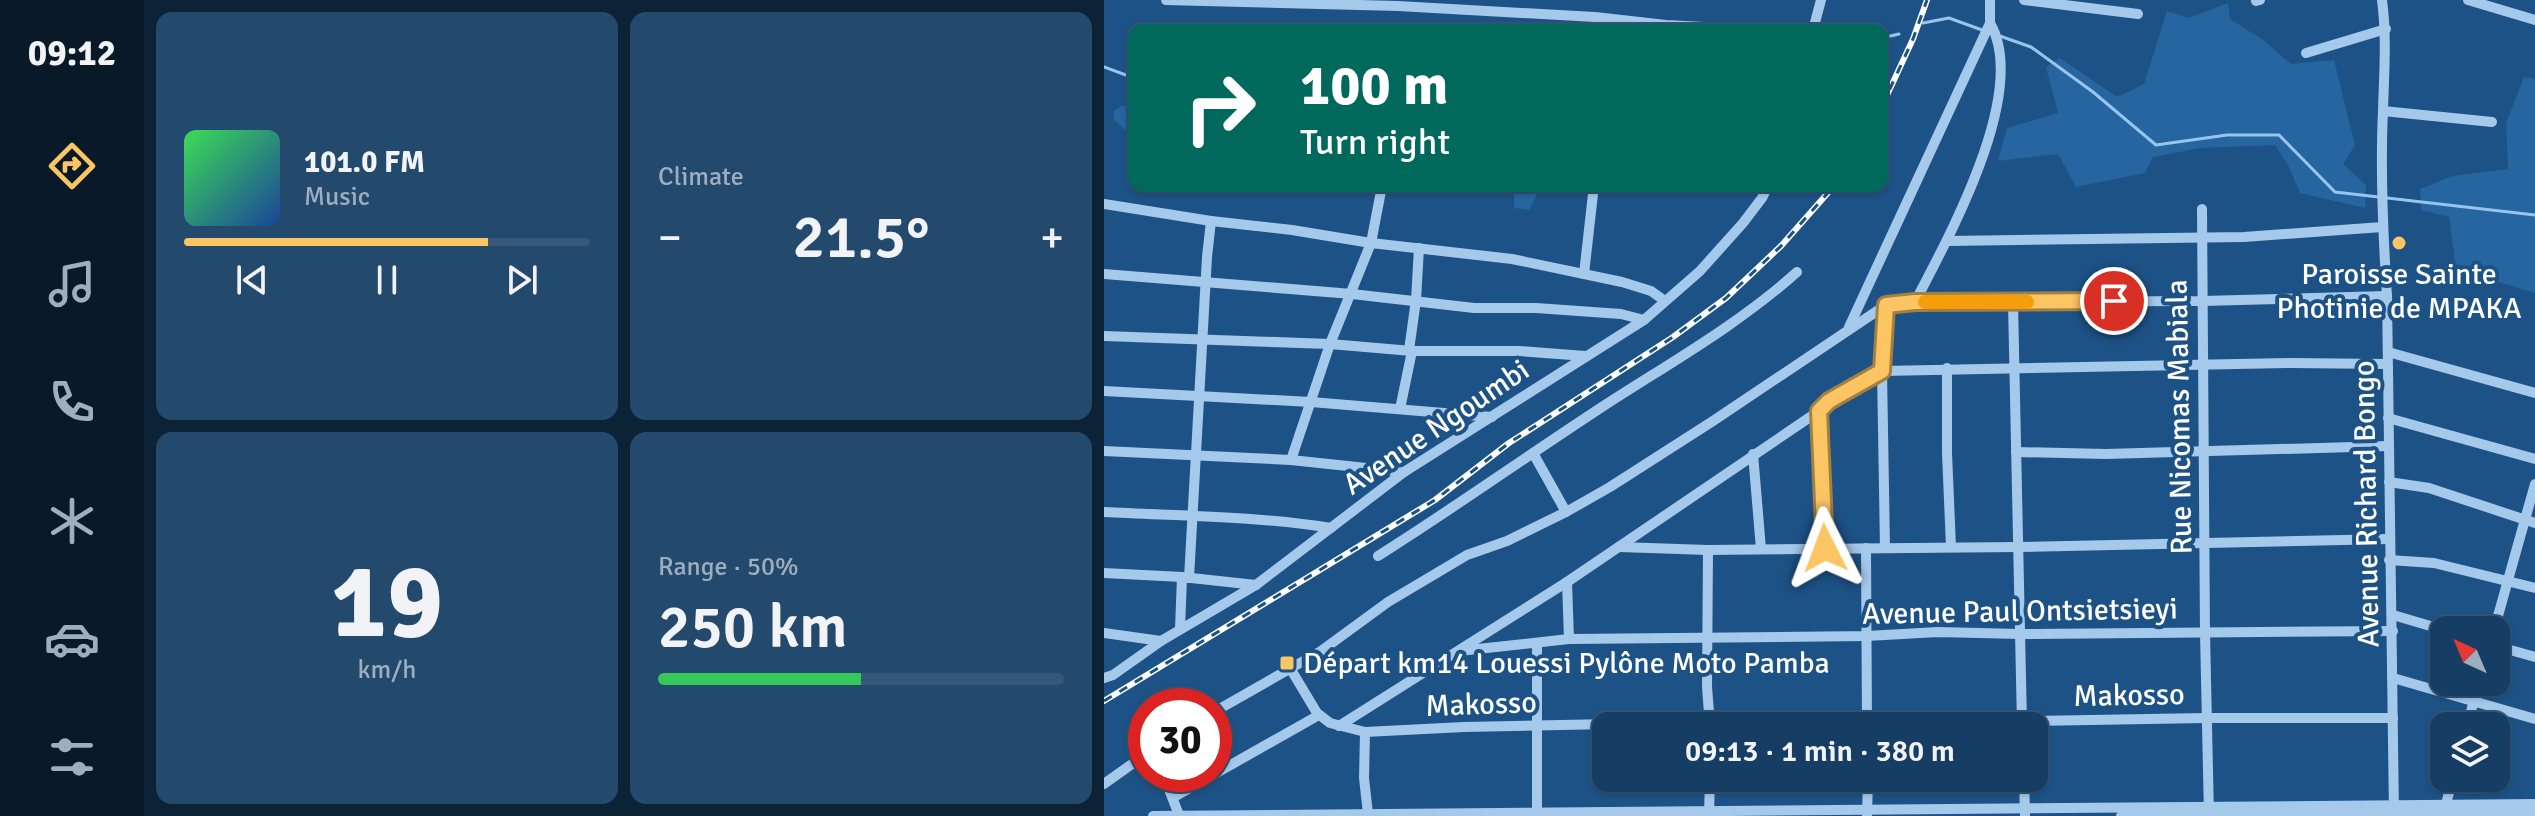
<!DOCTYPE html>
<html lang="en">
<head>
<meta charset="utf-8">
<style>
  :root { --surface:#163e64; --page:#23496d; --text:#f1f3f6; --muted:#9eaebf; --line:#355778; --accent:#fbc563 }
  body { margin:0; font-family:Signika,sans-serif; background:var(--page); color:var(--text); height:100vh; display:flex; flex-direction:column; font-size:30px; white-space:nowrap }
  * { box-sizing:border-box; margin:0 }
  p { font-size:26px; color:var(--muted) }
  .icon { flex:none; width:44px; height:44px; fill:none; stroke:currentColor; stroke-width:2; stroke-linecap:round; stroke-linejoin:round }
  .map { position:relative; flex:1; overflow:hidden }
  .panel { display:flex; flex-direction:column; gap:12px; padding:12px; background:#0c2237; width:960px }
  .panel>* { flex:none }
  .top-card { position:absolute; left:24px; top:24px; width:760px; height:168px; border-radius:16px; box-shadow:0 2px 6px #0004,0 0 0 2px var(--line); background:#00695c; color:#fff; overflow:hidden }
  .needle { width:52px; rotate:316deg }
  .buttons { position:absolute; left:1326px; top:616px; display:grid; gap:16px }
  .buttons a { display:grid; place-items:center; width:80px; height:80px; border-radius:16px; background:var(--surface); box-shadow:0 2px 6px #0004,0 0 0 2px var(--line); font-size:40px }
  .speed { position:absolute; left:24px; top:688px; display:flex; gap:16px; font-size:40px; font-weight:700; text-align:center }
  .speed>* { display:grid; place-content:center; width:104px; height:104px; border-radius:50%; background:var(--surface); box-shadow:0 2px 6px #0004,0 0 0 2px var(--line); line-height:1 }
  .speed .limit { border:12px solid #d22; background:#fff; color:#111 }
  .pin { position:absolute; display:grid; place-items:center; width:68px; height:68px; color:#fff; margin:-34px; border:4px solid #fff; border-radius:50%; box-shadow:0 2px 8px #0007 }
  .me { position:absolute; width:88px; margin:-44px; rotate:357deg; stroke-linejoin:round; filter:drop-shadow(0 0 6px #0008) }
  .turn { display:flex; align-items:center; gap:28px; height:168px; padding:0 40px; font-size:36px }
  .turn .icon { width:104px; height:104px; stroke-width:2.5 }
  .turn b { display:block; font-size:56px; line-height:68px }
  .big { font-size:60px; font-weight:600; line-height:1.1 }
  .panel .tile { flex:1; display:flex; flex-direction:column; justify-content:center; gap:12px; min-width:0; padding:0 28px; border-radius:16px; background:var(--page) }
  .panel .dial { align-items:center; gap:0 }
  .dial b { font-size:104px; line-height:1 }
  .song { display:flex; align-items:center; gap:24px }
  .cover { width:96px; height:96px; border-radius:12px; background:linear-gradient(135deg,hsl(130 70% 55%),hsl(220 70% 35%)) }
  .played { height:8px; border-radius:4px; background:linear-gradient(90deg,var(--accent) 75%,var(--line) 75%) }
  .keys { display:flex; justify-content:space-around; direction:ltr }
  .heat { display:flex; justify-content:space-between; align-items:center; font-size:44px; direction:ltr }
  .charge { height:12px; border-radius:6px; background:linear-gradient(90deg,#34c759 50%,var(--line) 0) }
  .panel .tiles { flex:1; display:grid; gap:12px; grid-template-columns:repeat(2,1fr) }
  .trip { position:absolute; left:488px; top:712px; width:456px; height:80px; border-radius:16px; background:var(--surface); box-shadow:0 2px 6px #0004,0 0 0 2px var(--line); font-weight:600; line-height:80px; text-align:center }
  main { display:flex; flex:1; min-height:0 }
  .menu { display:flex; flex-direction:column; width:144px; justify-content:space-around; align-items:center; background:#091928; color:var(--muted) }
  .menu .icon { width:56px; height:56px }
  .menu .selected { color:var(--accent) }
  .menu b { font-size:36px; color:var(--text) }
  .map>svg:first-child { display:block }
  .green { fill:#26659f }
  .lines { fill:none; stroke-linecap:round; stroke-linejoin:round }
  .stream { stroke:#98c5ed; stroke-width:3 }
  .minor { stroke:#a5c9eb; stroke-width:10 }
  .rail-casing { stroke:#fff; stroke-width:6 }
  .rail { stroke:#1d5286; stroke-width:3; stroke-dasharray:9; stroke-linecap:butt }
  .route-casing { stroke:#a38040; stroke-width:20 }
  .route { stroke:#fbc563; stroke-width:14 }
  .slow { stroke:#f59e0b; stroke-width:14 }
  .poi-dot { fill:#fbc563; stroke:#1d5286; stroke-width:3 }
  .labels { text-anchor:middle; stroke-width:8; stroke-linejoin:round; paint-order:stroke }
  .poi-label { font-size:30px; fill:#fff; stroke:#1d5286 }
  .street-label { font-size:30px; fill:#fff; stroke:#1d5286 }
</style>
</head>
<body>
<main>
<nav class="menu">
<b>09:12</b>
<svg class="icon selected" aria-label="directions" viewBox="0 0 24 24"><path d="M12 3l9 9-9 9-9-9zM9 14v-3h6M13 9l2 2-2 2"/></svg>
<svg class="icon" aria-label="music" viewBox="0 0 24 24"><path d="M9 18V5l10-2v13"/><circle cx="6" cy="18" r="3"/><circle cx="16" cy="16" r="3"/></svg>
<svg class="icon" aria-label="phone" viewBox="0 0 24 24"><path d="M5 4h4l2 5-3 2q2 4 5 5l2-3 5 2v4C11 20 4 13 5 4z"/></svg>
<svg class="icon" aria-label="climate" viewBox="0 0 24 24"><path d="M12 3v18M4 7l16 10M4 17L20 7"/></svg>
<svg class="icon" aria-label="car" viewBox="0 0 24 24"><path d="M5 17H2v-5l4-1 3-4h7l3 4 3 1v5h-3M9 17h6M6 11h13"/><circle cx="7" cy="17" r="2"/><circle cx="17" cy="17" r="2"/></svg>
<svg class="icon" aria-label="filters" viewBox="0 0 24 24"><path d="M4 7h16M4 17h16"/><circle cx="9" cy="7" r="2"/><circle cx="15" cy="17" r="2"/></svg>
</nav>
<section class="panel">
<div class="tiles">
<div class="tile">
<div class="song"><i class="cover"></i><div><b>101.0 FM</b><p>Music</p></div></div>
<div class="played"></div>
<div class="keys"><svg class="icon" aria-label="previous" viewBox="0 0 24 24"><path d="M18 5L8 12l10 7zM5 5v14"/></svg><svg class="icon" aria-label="pause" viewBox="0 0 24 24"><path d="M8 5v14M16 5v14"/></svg><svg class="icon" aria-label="next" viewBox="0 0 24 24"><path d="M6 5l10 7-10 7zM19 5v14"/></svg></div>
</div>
<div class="tile"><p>Climate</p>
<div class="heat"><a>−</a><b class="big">21.5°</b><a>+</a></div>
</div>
<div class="tile dial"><b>19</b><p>km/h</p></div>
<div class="tile"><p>Range · 50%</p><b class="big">250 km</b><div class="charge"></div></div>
</div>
</section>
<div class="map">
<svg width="1431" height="816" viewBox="0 0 1431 816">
  <rect width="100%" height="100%" fill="#1d5286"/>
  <g class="green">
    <polygon points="1124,3 1126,19 1159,40 1187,64 1230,60 1251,145 1239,164 1262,185 1261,208 1196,193 1184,165 1171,145 1097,148 1049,157 1041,173 972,187 954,154 894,161 903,128 954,113 942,67 956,58 1013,97 1040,84 1063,11 1085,18"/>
    <polygon points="1420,77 1431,79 1431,293 1352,269 1345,217 1317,210 1316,189 1348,176 1404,169 1402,123"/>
    <polygon points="30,105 30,139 10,119 10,111 17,106"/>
    <polygon points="410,186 437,186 425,210 410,208"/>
  </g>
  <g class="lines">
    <g class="stream">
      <polyline points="819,23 845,18 878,30"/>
      <polyline points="893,35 927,47 989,92 1052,145 1123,135 1175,135 1231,192 1431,215"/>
      <polyline points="778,38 795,34"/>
      <polyline points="0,67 30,78"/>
    </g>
    <g class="minor">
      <polyline points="62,0 294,6 491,17 562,25 658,30"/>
      <polyline points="920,0 1034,14"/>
      <path d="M 1278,0 C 1283,38 1280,73 1279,111 C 1276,172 1279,235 1283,296 L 1290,816"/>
      <polyline points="1364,0 1431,20"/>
      <polyline points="1152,1 1156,0"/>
      <polyline points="709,30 717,0"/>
      <polyline points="1202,53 1282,29"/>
      <polyline points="1279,111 1388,122"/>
      <polyline points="0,204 107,221 188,230 267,243 408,259 518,282 547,291 561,301"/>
      <polyline points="1098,209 1101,633 1105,816"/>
      <polyline points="843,241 1140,237 1278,227"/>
      <polyline points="0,274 248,294 370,308 432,308 517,314 540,320"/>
      <polyline points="480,274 489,194"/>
      <path d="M 811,302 C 844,238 926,92 886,23"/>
      <polyline points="909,303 918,725"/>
      <polyline points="745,327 886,23 886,0"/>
      <polyline points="0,336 226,344 308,351 415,351 481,356"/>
      <polyline points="305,350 312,300 315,248"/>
      <polyline points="1284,352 1431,393"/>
      <polyline points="843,368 843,453 847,547"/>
      <polyline points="0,391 207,402 388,417"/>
      <polyline points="296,409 308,351"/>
      <polyline points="715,411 721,548"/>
      <polyline points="1284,418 1431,459"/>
      <polyline points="0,451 187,460 300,472"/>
      <polyline points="912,452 1002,454 1284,446"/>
      <polyline points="429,453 462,512"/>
      <polyline points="649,454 657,549"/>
      <polyline points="187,460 226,344 267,243 278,186"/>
      <polyline points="1285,482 1325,488 1431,523"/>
      <path d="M 0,512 C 76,516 153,516 227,528"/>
      <polyline points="515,547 604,550 914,547 1285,539"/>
      <polyline points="762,548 763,726"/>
      <polyline points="781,548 778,371 782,305"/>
      <polyline points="604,550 603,687 606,726"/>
      <path d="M 274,556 C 350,508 423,456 498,407 C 564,364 634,325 693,272"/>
      <polyline points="1285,560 1330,563 1431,588"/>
      <polyline points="0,573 78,577 152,585"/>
      <polyline points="85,578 103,257 107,221"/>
      <polyline points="463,582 465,639"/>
      <polyline points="1289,615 1340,630"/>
      <polyline points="76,629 78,577"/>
      <polyline points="1390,630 1431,484"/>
      <polyline points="0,633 57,641"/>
      <polyline points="433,643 433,812"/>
      <polyline points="1392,646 1431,657"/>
      <polyline points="355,651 465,639 763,636 834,632 915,634 1289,631"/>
      <polyline points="186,668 213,713 226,723 261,732 360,727 606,722 762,724 1102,718 1289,718"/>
      <polyline points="0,678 9,675 57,641 152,585 300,472 540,320 596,271 639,223 658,198 664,186"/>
      <polyline points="1289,678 1431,719"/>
      <polyline points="110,712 217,651 284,602 363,555 403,541 462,512 506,487 609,421 782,305 811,302 1098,301 1283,296"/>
      <polyline points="235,726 463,582 715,411 725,401 778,371 1186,363 1283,364"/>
      <polyline points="1363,726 1375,682"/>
      <polyline points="261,732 260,778 264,814"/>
      <polyline points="59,774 75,815"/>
      <polyline points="920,778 921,816"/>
      <polyline points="0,784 42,754"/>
      <polyline points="70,797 215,715"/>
      <polyline points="1342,804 1349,778"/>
      <polyline points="49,816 1431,804"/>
      <polyline points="605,816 606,778"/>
      <polyline points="763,816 764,778"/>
      <polyline points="1017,816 1431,813"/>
    </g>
    <g class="rail-casing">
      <g id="rail">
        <polyline points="778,106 809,39 823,0"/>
        <polyline points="0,701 331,500 405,443 569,337 622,298 677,246 730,186"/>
      </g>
    </g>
    <use href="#rail" class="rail"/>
  </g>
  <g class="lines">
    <g class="route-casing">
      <polyline id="route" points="721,548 715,411 725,401 778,371 782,305 811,302 1010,301"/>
    </g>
    <use href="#route" class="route"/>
    <polyline class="slow" points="821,302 923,302"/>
  </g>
  <g class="poi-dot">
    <circle cx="1295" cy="243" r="8"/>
    <rect x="175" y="655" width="16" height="16" rx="4"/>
  </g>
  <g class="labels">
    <g class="poi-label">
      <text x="1295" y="284">Paroisse Sainte<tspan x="1295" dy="34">Photinie de MPAKA</tspan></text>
      <text x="199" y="673" text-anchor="start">Départ km14 Louessi Pylône Moto Pamba</text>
    </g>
    <g class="street-label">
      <text transform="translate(1075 417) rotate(-91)" y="10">Rue Nicomas Mabiala</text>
      <text transform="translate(332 427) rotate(-34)" y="10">Avenue Ngoumbi</text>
      <text transform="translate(1262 504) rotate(-91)" y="10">Avenue Richard Bongo</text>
      <text transform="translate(916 611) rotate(-1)" y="10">Avenue Paul Ontsietsieyi</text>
      <text transform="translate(1025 695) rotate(-1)" y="10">Makosso</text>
      <text transform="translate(377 704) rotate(-2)" y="10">Makosso</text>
    </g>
  </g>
</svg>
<div class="buttons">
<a><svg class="needle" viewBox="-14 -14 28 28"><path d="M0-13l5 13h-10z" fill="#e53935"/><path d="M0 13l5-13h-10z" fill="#9eaebf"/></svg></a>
<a><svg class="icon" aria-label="layers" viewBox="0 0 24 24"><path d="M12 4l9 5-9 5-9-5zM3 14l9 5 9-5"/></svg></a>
</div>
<div class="speed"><div class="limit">30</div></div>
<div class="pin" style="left:1010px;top:301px;background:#d93025"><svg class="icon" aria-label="arrive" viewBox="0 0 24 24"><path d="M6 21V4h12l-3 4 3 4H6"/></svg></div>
<svg class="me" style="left:721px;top:548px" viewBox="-20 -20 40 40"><path d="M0-17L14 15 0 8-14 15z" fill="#fbc563" stroke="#fff" stroke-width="4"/></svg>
<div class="trip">09:13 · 1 min · 380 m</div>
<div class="top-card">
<div class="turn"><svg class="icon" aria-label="right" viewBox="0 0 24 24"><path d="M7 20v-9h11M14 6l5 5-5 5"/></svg><div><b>100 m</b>Turn right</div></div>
</div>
</div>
</main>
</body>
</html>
